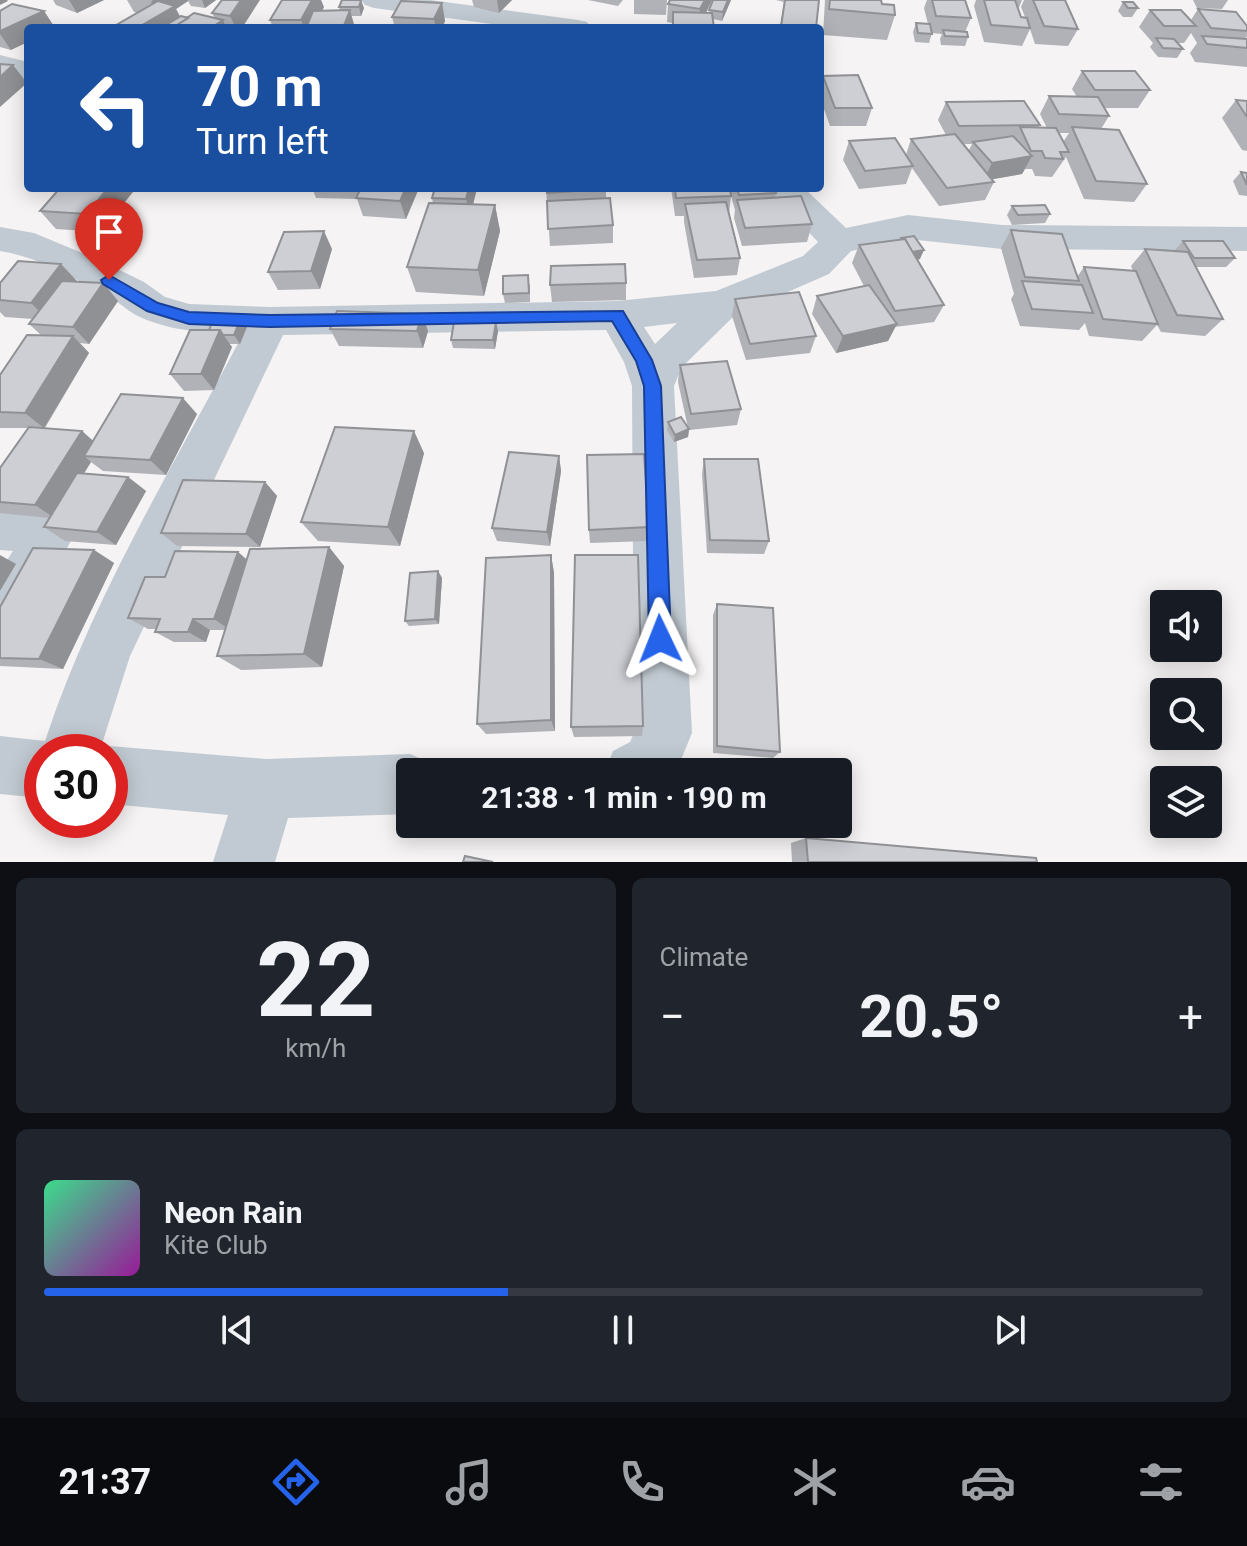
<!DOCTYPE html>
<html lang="en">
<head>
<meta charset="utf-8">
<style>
  :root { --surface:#171b24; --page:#20242c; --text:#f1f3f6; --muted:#9ea1a6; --line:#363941; --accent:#2563eb }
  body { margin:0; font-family:Roboto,sans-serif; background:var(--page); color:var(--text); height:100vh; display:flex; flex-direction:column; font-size:30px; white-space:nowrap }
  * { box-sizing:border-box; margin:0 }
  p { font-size:26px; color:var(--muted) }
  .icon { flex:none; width:44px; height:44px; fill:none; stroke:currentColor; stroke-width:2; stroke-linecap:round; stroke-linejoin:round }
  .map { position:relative; height:862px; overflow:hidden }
  .sheet { display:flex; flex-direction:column; gap:16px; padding:16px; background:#0d0f14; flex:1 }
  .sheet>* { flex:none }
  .top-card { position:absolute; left:24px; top:24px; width:800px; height:168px; border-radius:8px; box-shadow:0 4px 20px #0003; background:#1a4fa0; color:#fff; overflow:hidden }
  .controls { position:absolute; left:1150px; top:590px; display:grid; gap:16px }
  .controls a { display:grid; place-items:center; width:72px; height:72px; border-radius:8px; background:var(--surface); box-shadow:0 4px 20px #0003; font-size:40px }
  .speed { position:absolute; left:24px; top:734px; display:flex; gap:16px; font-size:40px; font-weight:700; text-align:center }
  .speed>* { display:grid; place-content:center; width:104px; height:104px; border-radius:50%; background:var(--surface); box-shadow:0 4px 20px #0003; line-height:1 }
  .speed .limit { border:12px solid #d22; background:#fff; color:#111 }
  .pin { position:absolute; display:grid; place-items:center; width:68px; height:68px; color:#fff; margin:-82px -34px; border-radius:50% 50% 50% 0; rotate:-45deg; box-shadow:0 0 8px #0007 }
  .pin .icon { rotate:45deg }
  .me { position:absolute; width:88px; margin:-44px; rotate:358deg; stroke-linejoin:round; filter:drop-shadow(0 0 6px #0008) }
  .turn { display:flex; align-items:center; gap:28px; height:168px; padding:0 40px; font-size:36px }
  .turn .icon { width:104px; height:104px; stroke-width:2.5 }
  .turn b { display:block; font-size:56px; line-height:68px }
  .big { font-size:60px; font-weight:700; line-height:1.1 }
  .sheet .card { flex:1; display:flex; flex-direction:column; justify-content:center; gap:12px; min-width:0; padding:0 28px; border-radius:12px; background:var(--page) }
  .sheet .dial { align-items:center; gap:0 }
  .dial b { font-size:104px; line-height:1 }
  .song { display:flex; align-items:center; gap:24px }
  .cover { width:96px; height:96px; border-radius:12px; background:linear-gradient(135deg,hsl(150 70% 55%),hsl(300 70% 35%)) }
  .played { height:8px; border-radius:4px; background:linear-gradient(90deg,var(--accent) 40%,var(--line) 40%) }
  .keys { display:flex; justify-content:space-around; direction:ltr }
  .heat { display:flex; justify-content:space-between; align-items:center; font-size:44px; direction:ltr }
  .sheet .tiles { flex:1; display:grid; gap:16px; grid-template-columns:1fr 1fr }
  .card:last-child { grid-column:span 2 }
  .trip { position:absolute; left:396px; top:758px; width:456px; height:80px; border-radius:8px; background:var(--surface); box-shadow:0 4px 20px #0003; font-weight:700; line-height:80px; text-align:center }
  .tab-bar { display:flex; height:128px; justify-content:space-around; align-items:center; background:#090b0e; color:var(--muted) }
  .tab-bar .icon { width:56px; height:56px }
  .tab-bar .selected { color:var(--accent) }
  .tab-bar b { font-size:36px; color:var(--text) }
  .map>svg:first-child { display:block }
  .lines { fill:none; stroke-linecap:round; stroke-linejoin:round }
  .minor { fill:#c1cad2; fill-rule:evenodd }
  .wall { fill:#b0b2b7; fill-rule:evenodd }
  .shaded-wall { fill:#909195 }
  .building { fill:#cdcfd5; stroke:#909195; stroke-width:2 }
  .route { fill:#2563eb; stroke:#184099; stroke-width:2 }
</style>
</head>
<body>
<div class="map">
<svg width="1247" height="862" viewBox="0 0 1247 862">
  <rect width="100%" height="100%" fill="#f5f3f3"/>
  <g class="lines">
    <g class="minor">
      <polygon points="361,0 430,0 578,20 587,22 591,28 521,28 374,8 365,5"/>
      <polygon points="0,55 28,62 28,80 0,72"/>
      <path d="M 767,188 L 804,188 L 846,228 L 908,215 L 1002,225 L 1247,227 L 1247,251 L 1002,249 L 908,239 L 851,251 L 829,274 L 735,315 L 682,367 L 674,386 L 692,733 L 676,772 L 605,772 L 613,751 L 630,742 L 634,733 L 632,386 L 624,362 L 606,330 L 283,335 L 130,656 L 100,750 L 110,746 L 266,759 L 410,754 L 431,763 L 435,772 L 410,772 L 410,814 L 288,818 L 275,862 L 213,862 L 228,815 L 110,804 L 110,752 L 42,752 L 42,798 L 0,794 L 0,736 L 45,741 C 92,598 173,467 243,334 C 208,333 173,332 140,317 C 130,313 123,305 114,300 C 80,281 39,257 0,251 L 0,227 L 34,233 L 99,260 L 144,282 L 165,297 L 189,304 L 270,307 L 617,301 L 716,291 L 803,256 L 818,242 ZM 677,323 L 655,344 L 644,327 Z"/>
      <polygon points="0,506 52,510 69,516 76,532 18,636 0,644 0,571 13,551 0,550"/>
    </g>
  </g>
  <g class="wall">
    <polygon points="53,0 104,0 77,13 56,5"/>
    <polygon points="127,0 216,0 205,8 191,6 188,1 176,9 180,16 215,18 212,13 222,0 242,28 111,28 137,13 134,12"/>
    <polygon points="342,0 364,8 361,16 351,16 355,28 273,28 270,20 324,7 322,11 340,11 339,7"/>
    <polygon points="472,0 512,0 499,13 474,7"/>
    <polygon points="588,0 623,0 618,6"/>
    <polygon points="634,0 667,0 666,15 634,14"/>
    <polygon points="670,0 712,0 706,13 709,13 713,0 731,0 722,21 713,19 714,28 672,28 672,23 667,22 668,4"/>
    <polygon points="776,0 819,0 816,28 780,28 784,2"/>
    <polygon points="825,0 882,0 882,4 895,15 887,40 823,35"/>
    <polygon points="927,0 965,0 971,18 965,32 968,37 965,46 941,45 940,39 942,34 932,33 929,43 915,42 913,32 916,23 928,24 924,8"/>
    <polygon points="976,0 1022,0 1018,10 1021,17 1025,17 1021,7 1024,0 1065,0 1078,29 1068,46 1035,44 1030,29 1022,46 984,42 974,6"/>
    <polygon points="1193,0 1228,0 1222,9 1197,8"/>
    <polygon points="1123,2 1138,8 1132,17 1123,17 1118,11"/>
    <polygon points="442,3 445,21 442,28 395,28 392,17"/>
    <polygon points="1198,9 1247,26 1247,36 1245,39 1247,39 1247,67 1195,62 1190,53 1197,43 1191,33 1184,43 1178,43 1183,49 1177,58 1158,57 1150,47 1153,43 1139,27 1150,10 1191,20"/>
    <polygon points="0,11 44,11 55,28 28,28 11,50 0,47"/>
    <path d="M 1082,71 L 1150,90 L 1138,108 L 1105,108 L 1109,116 L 1101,129 L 1147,184 L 1134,202 L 1084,199 L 1066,157 L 1052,177 L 1035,176 L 1032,169 L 1025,169 L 1022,174 L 992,179 L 994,182 L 985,200 L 939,206 L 912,168 L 906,184 L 859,189 L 843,160 L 849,141 L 906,155 L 911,139 L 946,135 L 938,120 L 946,102 L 1040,125 L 1038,128 L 1047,128 L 1040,114 L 1049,96 L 1077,97 L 1072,89 ZM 1058,133 L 1069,133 L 1063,142 ZM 964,144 L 972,144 L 969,150 Z"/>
    <polygon points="823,76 872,108 866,126 830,126 820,98 820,87"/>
    <polygon points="1236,100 1247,101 1247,151 1242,150 1222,118"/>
    <polygon points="1241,172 1247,173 1247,196 1239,195 1233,181"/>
    <polygon points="60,188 136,188 101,232 56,229 40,211"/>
    <polygon points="312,188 419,188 406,219 363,216 357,199 316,198"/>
    <polygon points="435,188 477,188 473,204 495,205 500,231 484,296 416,292 407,267 433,203 432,198"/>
    <polygon points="546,188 606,188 606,198 613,225 613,243 550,246"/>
    <polygon points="671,188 774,188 776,193 775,198 812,224 807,242 742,246 734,218 735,210 730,192 731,196 729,213 740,258 737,275 694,278 684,222 684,216 675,216"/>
    <polygon points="1012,206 1050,214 1045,223 1012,225 1007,215"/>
    <polygon points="1011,230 1077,277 1084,267 1133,271 1131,266 1145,249 1175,250 1183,241 1235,258 1226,267 1196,267 1223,319 1205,336 1161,332 1157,325 1142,341 1089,336 1085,323 1079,330 1020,326 1011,299 1014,294 1001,248"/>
    <polygon points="901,238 920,259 917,260 944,305 934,322 895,327 888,341 836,353 812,314 817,296 864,286 852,263 859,245 901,240"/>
    <polygon points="332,249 320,289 278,290 268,272"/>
    <polygon points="77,282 103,283 118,301 89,344 80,343 89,353 45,428 82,431 93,441 197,414 166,475 103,471 91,462 84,473 128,477 146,491 116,545 65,541 44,527 49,518 0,513 0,468 28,428 0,428 0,375 41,335 29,324 33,319 5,317 0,312 0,283"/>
    <polygon points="626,283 626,300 552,302 550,285"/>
    <polygon points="530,284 530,302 505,303 503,294"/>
    <polygon points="735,299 816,336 810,353 746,360 732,316"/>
    <polygon points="422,314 428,331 423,348 339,346 330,329"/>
    <polygon points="241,318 247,327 240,344 229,344 232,347 214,390 184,391 170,374 209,330"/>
    <polygon points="496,322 498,331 495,349 453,348 451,340"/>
    <polygon points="680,365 741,409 737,425 689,430 688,437 674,442 667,430 668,422 688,428 678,382"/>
    <polygon points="424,453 400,546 318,541 301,522"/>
    <polygon points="559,456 561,471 550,546 497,541 492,528"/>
    <polygon points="704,459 769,541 764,554 707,553 702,474"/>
    <polygon points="265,482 277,496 260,547 177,546 161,533"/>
    <polygon points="649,527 648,541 590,543 589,530"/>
    <polygon points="329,547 344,566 322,667 241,670 217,656 225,630 210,630 206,642 174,642 155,632 156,629 148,629 128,618 238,552 247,560"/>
    <polygon points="94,550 114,563 63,669 0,666 0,607"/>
    <polygon points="551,555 554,573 555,731 486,734 477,724"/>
    <polygon points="438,571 442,578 439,624 409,626 405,621"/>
    <polygon points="717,604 780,752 773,758 713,753 713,615"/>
    <polygon points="643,726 642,736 574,737 571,727"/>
    <polygon points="806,838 1037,862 792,862 791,843"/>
  </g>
  <g class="shaded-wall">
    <polygon points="0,0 7,0 8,1 0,5"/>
    <polygon points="69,0 104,0 77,13"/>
    <polygon points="153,0 188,0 188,1 176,9 183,23 175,28 137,28 158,15 151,2"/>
    <polygon points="202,0 216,0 205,8"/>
    <polygon points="241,0 260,0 242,28 236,28 230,16"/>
    <polygon points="312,0 321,0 324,7 313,28 304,28 301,20"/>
    <polygon points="361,0 364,8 361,16 359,7"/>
    <polygon points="497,0 512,0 499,13"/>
    <polygon points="705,0 712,0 699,27 700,9"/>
    <polygon points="728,0 731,0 722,21 723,12"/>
    <polygon points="442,3 445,21 442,28 436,28 434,19"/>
    <polygon points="350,10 355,28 343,28"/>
    <polygon points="44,11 55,28 28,28 28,42 11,50 0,34 0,31"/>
    <polygon points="223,20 226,28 211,28"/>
    <polygon points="13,65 27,83 0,107 0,77"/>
    <polygon points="1032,156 1022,174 983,181 992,163"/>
    <polygon points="108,188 136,188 101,232 87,214"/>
    <polygon points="406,188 419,188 406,219 400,201"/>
    <polygon points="469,188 477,188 470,217 466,199"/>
    <polygon points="495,205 500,231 484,296 478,270"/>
    <polygon points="324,231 332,249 320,289 311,271"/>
    <polygon points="924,250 920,259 907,262 911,252"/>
    <polygon points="61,264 77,281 48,320 31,303"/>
    <polygon points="103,283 118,301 89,344 73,327"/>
    <polygon points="422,314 428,331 423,348 417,331"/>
    <polygon points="241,318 247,327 240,344 234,335"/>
    <polygon points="496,322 498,331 495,349 493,340"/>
    <polygon points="897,324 888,341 836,353 843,336"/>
    <polygon points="220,330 232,347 214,390 201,374"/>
    <polygon points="73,336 89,353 44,428 25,413"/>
    <polygon points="183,398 197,414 166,475 150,460"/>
    <polygon points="689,429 688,437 674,442 675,435"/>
    <polygon points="82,431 100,447 84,456 91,462 56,519 35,505"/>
    <polygon points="414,431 424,453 400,546 388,527"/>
    <polygon points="559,456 561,471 550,546 547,532"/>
    <polygon points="128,477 146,491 116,545 97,532"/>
    <polygon points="265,482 277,496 260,547 246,534"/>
    <polygon points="329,547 344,566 322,667 304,654"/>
    <polygon points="94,550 114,563 63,669 39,659"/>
    <polygon points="238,552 253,565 230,630 214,619"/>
    <polygon points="0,555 16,564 0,591"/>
    <polygon points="551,555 554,573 555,731 551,720"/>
    <polygon points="438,571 442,578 439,624 435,619"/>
    <polygon points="193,619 210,630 206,642 188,632"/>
  </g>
  <g class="building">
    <polygon points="222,0 241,0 230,16 212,13"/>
    <polygon points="282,0 312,0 301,20 270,20"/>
    <polygon points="342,0 361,0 359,7 339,7"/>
    <polygon points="670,0 705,0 700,9 668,4"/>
    <polygon points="713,0 728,0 723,12 709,10"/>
    <polygon points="785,0 819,0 816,28 781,26"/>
    <polygon points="830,0 881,0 882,4 894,5 895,15 829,9"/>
    <polygon points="932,0 965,0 971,18 936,16"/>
    <polygon points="984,0 1015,0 1021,17 1027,18 1030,28 991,25"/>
    <polygon points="1033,0 1065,0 1078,29 1044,26"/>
    <polygon points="158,1 175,6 137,28 111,28"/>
    <polygon points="401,1 442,3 434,19 392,17"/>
    <polygon points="1123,2 1133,2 1138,8 1128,8"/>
    <polygon points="12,4 44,11 0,31 0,11"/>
    <polygon points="1198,9 1236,12 1247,26 1247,31 1211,28"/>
    <polygon points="350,10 343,28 306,28 313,11"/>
    <polygon points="1150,10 1181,10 1196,26 1164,26"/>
    <polygon points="673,12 712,13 714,28 673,28"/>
    <polygon points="194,13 223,20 211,28 172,28"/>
    <polygon points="181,16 188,18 172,28 161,28"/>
    <polygon points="916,23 930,24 932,34 918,33"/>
    <polygon points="943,30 967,32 968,37 945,36"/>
    <polygon points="1202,36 1247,39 1247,48 1207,44"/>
    <polygon points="1156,38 1174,39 1183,49 1163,48"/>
    <polygon points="0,64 13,65 0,77"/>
    <polygon points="1082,71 1135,71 1150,90 1095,90"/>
    <polygon points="858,75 872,108 835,108 823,76"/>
    <polygon points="1049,96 1098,97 1109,116 1059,114"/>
    <polygon points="1236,100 1247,101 1247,117"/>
    <polygon points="1024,101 1040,125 959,126 946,102"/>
    <polygon points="1020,127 1056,128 1069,152 1060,152 1063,159 1045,158 1042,151 1031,151"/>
    <polygon points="1072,127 1119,130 1147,184 1096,181"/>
    <polygon points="955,134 994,182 947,188 911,139"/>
    <polygon points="1013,136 1032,156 992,163 973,142"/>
    <polygon points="895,138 913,166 865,171 849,141"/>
    <polygon points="1241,172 1247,173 1247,185"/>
    <polygon points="60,188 108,188 87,214 40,211"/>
    <polygon points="361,188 406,188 400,201 356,198"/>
    <polygon points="435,188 469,188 466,199 432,198"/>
    <polygon points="546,188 606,188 606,189 547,193"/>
    <polygon points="675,188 730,188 731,196 676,198"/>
    <polygon points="737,188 774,188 776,193 739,195"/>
    <polygon points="801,196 812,224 745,228 737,200"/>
    <polygon points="610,198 613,225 548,229 547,201"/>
    <polygon points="726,202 740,258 697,260 685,204"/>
    <polygon points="429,203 495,205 478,270 407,267"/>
    <polygon points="1045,205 1050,214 1018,215 1012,206"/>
    <polygon points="1011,230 1062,234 1079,281 1025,277"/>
    <polygon points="324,231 311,271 268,272 284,232"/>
    <polygon points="914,236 924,250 912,252 905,239 902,240 901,238"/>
    <polygon points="905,239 944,305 895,311 859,245"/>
    <polygon points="1183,241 1223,241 1235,258 1194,258"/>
    <polygon points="1145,249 1188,252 1223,319 1177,315"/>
    <polygon points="18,261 61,264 31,303 0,300 0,283"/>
    <polygon points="625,264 626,283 550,285 551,266"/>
    <polygon points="1084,267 1136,271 1158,324 1103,319"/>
    <polygon points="528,275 529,293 503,294 503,276"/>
    <polygon points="62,281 103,283 73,327 29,324"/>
    <polygon points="1022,281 1082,285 1093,313 1032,309"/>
    <polygon points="869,285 897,324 843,336 817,296"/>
    <polygon points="799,292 816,336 750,344 735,299"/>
    <polygon points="337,311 422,314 417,331 330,329"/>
    <polygon points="214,318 241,318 234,335 223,335 220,330 209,330"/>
    <polygon points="454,322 496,322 493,340 451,340"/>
    <polygon points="190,330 220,330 201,374 170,374"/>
    <polygon points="27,335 73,336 25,413 0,412 0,375"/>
    <polygon points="727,361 741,409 691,414 680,365"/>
    <polygon points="121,394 183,398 150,460 84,456"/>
    <polygon points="681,417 689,429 675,435 668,422"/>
    <polygon points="29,427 82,431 35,505 0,502 0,468"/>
    <polygon points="335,427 414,431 388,527 301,522"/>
    <polygon points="509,452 559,456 547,532 492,528"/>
    <polygon points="644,454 649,527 589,530 587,455"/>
    <polygon points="704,459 758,459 769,541 710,540"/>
    <polygon points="77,473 128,477 97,532 44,527"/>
    <polygon points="183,480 265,482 246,534 161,533"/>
    <polygon points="329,547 304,654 217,656 250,549"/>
    <polygon points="33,548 94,550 39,659 0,658 0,607"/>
    <polygon points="175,551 238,552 214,619 193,619 188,632 155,632 160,619 128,618 145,577 165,577"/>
    <polygon points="551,555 551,720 477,724 486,558"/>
    <polygon points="575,555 638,555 643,726 571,727"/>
    <polygon points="438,571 435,619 405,621 410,573"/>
    <polygon points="717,604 773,608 780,752 717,746"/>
    <polygon points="806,838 1036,858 1037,862 808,862"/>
    <polygon points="465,856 493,862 463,862"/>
  </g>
  <polygon class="route" points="109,275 158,303 189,312 270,315 623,311 652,360 661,386 671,639 668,646 660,650 653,646 649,639 644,386 636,361 612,321 270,327 189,324 147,311 103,284 101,280"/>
</svg>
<div class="controls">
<a><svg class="icon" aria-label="sound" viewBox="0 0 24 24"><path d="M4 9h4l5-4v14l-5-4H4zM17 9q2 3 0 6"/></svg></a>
<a><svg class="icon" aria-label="search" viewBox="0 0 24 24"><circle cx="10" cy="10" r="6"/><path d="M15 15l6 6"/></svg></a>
<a><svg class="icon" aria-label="layers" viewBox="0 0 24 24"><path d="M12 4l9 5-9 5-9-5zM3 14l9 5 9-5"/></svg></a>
</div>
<div class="speed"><div class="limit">30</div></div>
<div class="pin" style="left:109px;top:280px;background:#d93025"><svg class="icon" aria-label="arrive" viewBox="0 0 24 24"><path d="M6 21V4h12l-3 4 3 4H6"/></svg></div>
<svg class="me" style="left:660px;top:639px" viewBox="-20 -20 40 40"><path d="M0-17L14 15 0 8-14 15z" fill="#2563eb" stroke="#fff" stroke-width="4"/></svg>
<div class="trip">21:38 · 1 min · 190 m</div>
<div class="top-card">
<div class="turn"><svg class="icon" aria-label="left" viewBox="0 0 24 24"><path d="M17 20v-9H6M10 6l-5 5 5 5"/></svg><div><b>70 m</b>Turn left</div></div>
</div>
</div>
<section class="sheet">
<div class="tiles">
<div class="card dial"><b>22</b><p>km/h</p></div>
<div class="card"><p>Climate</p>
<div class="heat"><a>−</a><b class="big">20.5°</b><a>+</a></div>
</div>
<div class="card">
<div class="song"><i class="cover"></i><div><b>Neon Rain</b><p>Kite Club</p></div></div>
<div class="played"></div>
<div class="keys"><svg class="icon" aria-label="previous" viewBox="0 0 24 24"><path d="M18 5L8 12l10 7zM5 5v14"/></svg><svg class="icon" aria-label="pause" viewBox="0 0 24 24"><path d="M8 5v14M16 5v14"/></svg><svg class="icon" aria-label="next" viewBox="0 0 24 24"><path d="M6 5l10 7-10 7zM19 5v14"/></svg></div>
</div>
</div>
</section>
<nav class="tab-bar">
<b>21:37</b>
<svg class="icon selected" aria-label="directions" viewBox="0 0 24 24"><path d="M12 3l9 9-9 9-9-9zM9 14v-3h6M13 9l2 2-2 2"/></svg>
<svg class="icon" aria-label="music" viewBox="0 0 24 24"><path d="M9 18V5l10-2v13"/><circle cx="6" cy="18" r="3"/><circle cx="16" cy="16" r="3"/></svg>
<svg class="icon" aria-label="phone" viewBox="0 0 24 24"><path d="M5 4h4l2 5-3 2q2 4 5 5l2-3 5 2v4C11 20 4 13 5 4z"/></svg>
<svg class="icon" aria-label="climate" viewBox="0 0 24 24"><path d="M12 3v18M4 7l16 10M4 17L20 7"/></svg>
<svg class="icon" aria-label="car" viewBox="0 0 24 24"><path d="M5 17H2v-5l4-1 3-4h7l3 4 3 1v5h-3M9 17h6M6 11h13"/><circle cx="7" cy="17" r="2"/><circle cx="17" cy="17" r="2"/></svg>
<svg class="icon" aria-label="filters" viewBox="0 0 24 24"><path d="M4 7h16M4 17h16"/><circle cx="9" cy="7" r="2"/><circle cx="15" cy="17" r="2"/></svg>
</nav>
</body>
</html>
